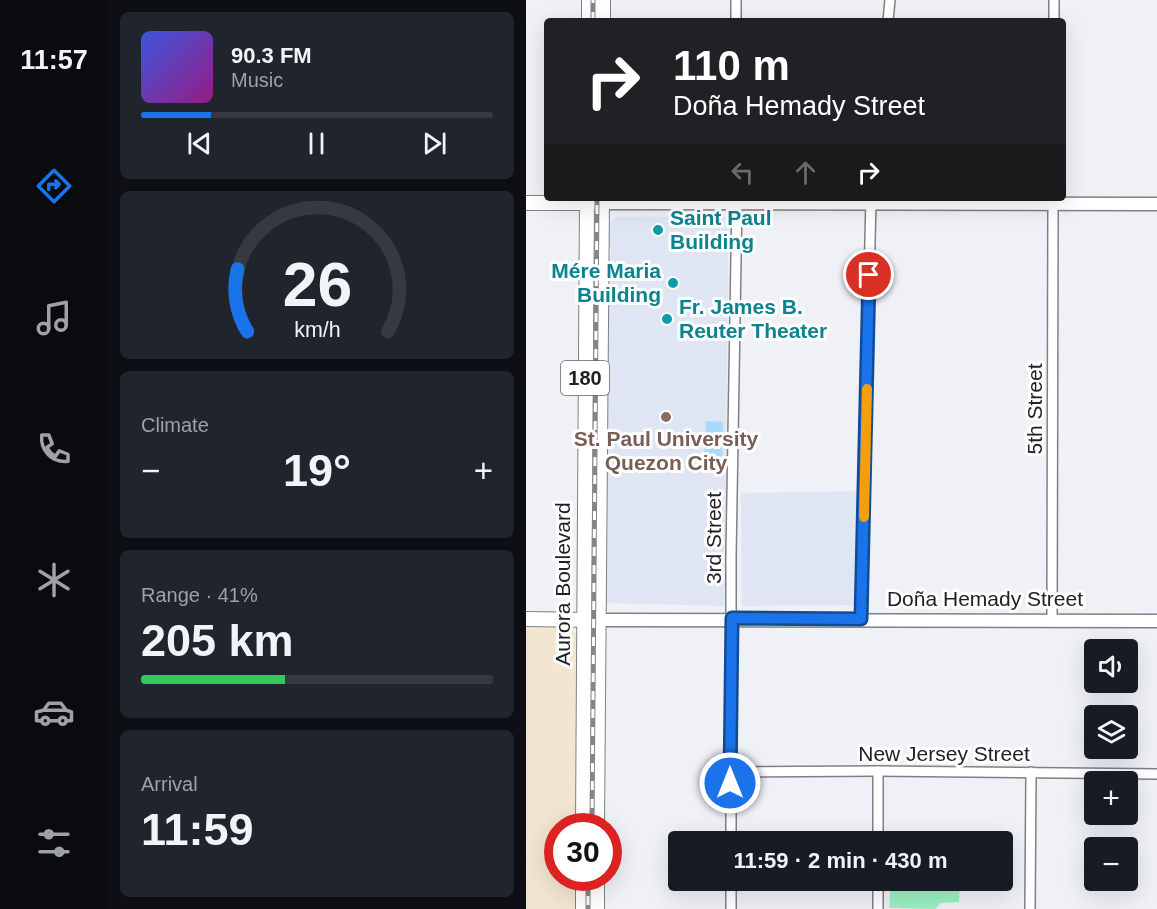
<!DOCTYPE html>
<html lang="en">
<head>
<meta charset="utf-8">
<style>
  :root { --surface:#171b24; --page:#20242c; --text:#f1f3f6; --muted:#9ea1a6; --line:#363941; --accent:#1a73e8 }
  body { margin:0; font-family:Helvetica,sans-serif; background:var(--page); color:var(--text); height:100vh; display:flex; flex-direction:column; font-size:22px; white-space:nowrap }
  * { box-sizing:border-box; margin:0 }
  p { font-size:20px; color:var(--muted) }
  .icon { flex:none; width:33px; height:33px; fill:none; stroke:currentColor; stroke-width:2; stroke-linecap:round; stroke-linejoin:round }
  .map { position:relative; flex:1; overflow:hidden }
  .sheet { display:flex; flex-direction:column; gap:12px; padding:12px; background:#0d0f14; width:418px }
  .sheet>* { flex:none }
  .hud { position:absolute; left:18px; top:18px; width:522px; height:183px; border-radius:6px; box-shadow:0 6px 24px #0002; background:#202124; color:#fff; overflow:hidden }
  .tools { position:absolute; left:558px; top:639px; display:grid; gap:12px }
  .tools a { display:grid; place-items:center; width:54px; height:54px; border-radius:6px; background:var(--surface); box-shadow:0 6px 24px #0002; font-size:30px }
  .speed { position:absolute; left:18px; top:813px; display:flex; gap:12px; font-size:30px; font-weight:700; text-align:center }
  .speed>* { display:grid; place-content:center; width:78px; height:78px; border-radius:50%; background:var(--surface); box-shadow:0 6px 24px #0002; line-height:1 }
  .speed .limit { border:9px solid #d22; background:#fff; color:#111 }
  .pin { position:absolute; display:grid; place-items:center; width:51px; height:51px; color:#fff; margin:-26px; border:3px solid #fff; border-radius:50%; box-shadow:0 2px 6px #0007 }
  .me { position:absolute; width:66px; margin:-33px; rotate:0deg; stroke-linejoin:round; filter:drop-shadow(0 0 4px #0008) }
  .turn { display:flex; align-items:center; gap:21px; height:126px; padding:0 30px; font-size:27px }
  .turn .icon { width:78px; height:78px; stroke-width:2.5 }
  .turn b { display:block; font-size:42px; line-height:51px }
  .lanes { display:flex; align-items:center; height:57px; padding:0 30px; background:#0003; justify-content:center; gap:30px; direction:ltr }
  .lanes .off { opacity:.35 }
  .big { font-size:45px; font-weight:800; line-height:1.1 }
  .sheet .widget { flex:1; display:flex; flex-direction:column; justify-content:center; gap:9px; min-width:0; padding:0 21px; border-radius:9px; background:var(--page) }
  .sheet .dial { align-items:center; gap:0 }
  .dial svg { height:156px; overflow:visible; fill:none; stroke:var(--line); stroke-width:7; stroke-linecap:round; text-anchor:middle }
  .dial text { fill:var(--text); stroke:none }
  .song { display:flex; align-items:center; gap:18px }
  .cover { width:72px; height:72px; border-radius:9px; background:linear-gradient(135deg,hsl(230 70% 55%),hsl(310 70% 35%)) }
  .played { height:6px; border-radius:3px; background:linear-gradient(90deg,var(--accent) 20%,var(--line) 20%) }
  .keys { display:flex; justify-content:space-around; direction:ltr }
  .heat { display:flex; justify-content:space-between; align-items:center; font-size:33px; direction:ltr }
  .charge { height:9px; border-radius:4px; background:linear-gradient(90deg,#34c759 41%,var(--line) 0) }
  .trip { position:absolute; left:142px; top:831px; width:345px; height:60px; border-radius:6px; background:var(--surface); box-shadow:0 6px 24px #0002; font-weight:800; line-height:60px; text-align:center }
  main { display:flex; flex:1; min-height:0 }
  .tabs { display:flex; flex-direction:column; width:108px; justify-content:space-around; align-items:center; background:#090b0e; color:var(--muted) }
  .tabs .icon { width:42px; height:42px }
  .tabs .on { color:var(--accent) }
  .tabs b { font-size:27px; color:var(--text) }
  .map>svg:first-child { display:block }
  .commercial { fill:#f2e6d1 }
  .built { fill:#dfe5f2 }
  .green { fill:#9bf0c3 }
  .water { fill:#a9dafe }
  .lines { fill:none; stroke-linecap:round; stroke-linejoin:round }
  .street-casing { stroke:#7e8085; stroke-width:12 }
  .secondary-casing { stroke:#7e8085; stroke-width:15 }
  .primary-casing { stroke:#7e8085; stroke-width:16 }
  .street { stroke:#fff; stroke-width:9 }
  .secondary { stroke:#fff; stroke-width:12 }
  .primary { stroke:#fff; stroke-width:14 }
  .rail-casing { stroke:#848589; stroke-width:5 }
  .rail { stroke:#fff; stroke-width:3; stroke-dasharray:9; stroke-linecap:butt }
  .route-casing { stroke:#114b97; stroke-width:15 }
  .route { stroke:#1a73e8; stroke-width:10 }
  .slow { stroke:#f59e0b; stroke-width:10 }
  .culture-dot { fill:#0f9aa8; stroke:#fff; stroke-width:2 }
  .education-dot { fill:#8d6e63; stroke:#fff; stroke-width:2 }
  .labels { text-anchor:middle; stroke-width:6; stroke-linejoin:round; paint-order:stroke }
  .shield { fill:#fff; stroke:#636465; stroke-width:1.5 }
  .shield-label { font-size:20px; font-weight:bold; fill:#202123 }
  .culture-label { font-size:21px; font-weight:bold; fill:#0d838f; stroke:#fff; text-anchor:start }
  .street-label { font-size:21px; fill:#202123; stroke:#fff }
  .education-label { font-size:21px; font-weight:bold; fill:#785e54; stroke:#fff }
</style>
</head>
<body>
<main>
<nav class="tabs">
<b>11:57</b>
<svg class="icon on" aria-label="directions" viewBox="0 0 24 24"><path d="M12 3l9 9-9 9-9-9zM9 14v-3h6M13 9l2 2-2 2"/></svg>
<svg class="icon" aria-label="music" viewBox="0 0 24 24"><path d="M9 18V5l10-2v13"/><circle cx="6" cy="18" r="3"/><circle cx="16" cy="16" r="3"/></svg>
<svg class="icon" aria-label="phone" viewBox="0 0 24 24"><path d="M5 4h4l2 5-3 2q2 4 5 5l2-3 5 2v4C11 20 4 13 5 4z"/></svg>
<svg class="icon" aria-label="climate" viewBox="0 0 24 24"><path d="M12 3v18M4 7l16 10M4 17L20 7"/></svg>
<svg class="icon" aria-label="car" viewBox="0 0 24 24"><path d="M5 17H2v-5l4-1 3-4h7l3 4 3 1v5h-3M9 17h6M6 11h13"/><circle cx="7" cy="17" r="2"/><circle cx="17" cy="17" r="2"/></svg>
<svg class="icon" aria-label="filters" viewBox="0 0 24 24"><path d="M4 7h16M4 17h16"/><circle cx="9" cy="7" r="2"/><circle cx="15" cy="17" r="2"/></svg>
</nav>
<section class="sheet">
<div class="widget">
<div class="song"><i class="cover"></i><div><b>90.3 FM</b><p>Music</p></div></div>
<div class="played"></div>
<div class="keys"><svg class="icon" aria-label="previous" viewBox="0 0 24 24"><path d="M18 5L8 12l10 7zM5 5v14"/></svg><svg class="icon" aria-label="pause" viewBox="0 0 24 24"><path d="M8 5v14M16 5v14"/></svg><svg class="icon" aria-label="next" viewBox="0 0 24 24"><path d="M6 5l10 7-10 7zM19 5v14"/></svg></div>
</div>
<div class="widget dial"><svg viewBox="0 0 100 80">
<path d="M14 69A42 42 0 1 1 86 69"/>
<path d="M14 69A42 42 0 0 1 9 37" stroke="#1a73e8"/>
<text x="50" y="56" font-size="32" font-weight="700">26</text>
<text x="50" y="72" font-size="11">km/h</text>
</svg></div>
<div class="widget"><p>Climate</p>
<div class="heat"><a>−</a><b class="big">19°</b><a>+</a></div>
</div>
<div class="widget"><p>Range · 41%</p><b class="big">205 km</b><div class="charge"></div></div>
<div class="widget"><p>Arrival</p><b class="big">11:59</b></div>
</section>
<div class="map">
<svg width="631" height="909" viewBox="0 0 631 909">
  <rect width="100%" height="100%" fill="#eff1f7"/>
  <polygon class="commercial" points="0,625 41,625 51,635 50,826 32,826 32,878 50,878 50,909 0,909"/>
  <g class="built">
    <polygon points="203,216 198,606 80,603 80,256 85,256 85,248 82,247 81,227 83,222 92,217"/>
    <polygon points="335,491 332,605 216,606 215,493"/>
  </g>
  <polygon class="green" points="365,881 434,881 433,902 415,903 409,909 363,908"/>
  <polygon class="water" points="180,421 197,422 196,458 178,457"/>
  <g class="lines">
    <g class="street-casing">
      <g id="street">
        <polyline points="210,0 210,21"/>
        <polyline points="362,21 364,0"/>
        <polyline points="528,21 528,0"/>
        <polyline points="335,619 345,199"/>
        <polyline points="526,620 527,198"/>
        <polyline points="204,772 352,771 631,774"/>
        <polyline points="205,842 205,556 211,198"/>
        <polyline points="352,842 352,771"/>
        <polyline points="205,880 205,909"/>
        <polyline points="352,880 352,909"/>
        <polyline points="504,909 505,772"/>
      </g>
    </g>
    <g class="secondary-casing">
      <g id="secondary">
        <polyline points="76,203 631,204"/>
        <polyline points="72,620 631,621"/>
      </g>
    </g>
    <g class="primary-casing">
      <g id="primary">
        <polyline points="63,21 63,0"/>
        <polyline points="77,21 77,0"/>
        <polyline points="0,203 68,203"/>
        <polyline points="0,619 66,620"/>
        <polyline points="57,826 61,198"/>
        <polyline points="71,826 76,198"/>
        <polyline points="57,909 57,878"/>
        <polyline points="71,909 71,878"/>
      </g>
    </g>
    <use href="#street" class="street"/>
    <use href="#secondary" class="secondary"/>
    <use href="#primary" class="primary"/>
    <g class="rail-casing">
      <g id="rail">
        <polyline points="67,21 67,0"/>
        <polyline points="66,826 71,198"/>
        <polyline points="62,878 62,909"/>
      </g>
    </g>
    <use href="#rail" class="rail"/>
  </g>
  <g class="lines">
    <g class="route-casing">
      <polyline id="route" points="204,783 206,618 335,619 343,275"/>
    </g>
    <use href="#route" class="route"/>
    <polyline class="slow" points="338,517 341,389"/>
  </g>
  <g class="culture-dot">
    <circle cx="132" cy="230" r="6"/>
    <circle cx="147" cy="283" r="6"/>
    <circle cx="141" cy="319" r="6"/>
  </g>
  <circle class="education-dot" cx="140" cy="417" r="6"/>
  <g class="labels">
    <rect class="shield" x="35" y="361" width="48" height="34" rx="4.5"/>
    <g class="shield-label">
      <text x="59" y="385">180</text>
    </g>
    <g class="culture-label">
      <text x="144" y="225">Saint Paul<tspan x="144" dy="24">Building</tspan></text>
      <text x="135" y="278" text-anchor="end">Mére Maria<tspan x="135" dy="24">Building</tspan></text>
      <text x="153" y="314">Fr. James B.<tspan x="153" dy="24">Reuter Theater</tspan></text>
    </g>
    <g class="street-label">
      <text transform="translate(509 409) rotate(-90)" y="7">5th Street</text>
      <text transform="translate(188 538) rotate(-90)" y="7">3rd Street</text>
      <text transform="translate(37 584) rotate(-90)" y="7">Aurora Boulevard</text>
      <text x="459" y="606">Doña Hemady Street</text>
      <text x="418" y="761">New Jersey Street</text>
    </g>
    <g class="education-label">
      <text x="140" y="446">St. Paul University<tspan x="140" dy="24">Quezon City</tspan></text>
    </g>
  </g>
</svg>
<div class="tools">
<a><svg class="icon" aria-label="sound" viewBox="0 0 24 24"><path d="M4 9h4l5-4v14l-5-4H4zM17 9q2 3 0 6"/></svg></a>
<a><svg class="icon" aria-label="layers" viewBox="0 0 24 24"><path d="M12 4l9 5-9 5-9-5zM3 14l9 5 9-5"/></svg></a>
<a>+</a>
<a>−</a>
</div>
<div class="speed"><div class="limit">30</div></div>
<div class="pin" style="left:343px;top:275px;background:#d93025"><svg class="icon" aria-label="arrive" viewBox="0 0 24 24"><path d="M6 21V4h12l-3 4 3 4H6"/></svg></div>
<svg class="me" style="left:204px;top:783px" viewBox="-20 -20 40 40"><circle r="17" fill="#1a73e8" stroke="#fff" stroke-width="3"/><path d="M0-11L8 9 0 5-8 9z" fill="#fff"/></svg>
<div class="trip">11:59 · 2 min · 430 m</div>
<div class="hud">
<div class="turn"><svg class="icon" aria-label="right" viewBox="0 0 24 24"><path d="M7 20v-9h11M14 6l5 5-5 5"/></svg><div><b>110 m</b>Doña Hemady Street</div></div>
<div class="lanes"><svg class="icon off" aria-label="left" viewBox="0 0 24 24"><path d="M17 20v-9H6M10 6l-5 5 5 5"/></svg><svg class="icon off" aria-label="ahead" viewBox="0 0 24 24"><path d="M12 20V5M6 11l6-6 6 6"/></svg><svg class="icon" aria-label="right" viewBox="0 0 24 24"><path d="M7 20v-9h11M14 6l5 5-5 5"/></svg></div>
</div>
</div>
</main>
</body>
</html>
